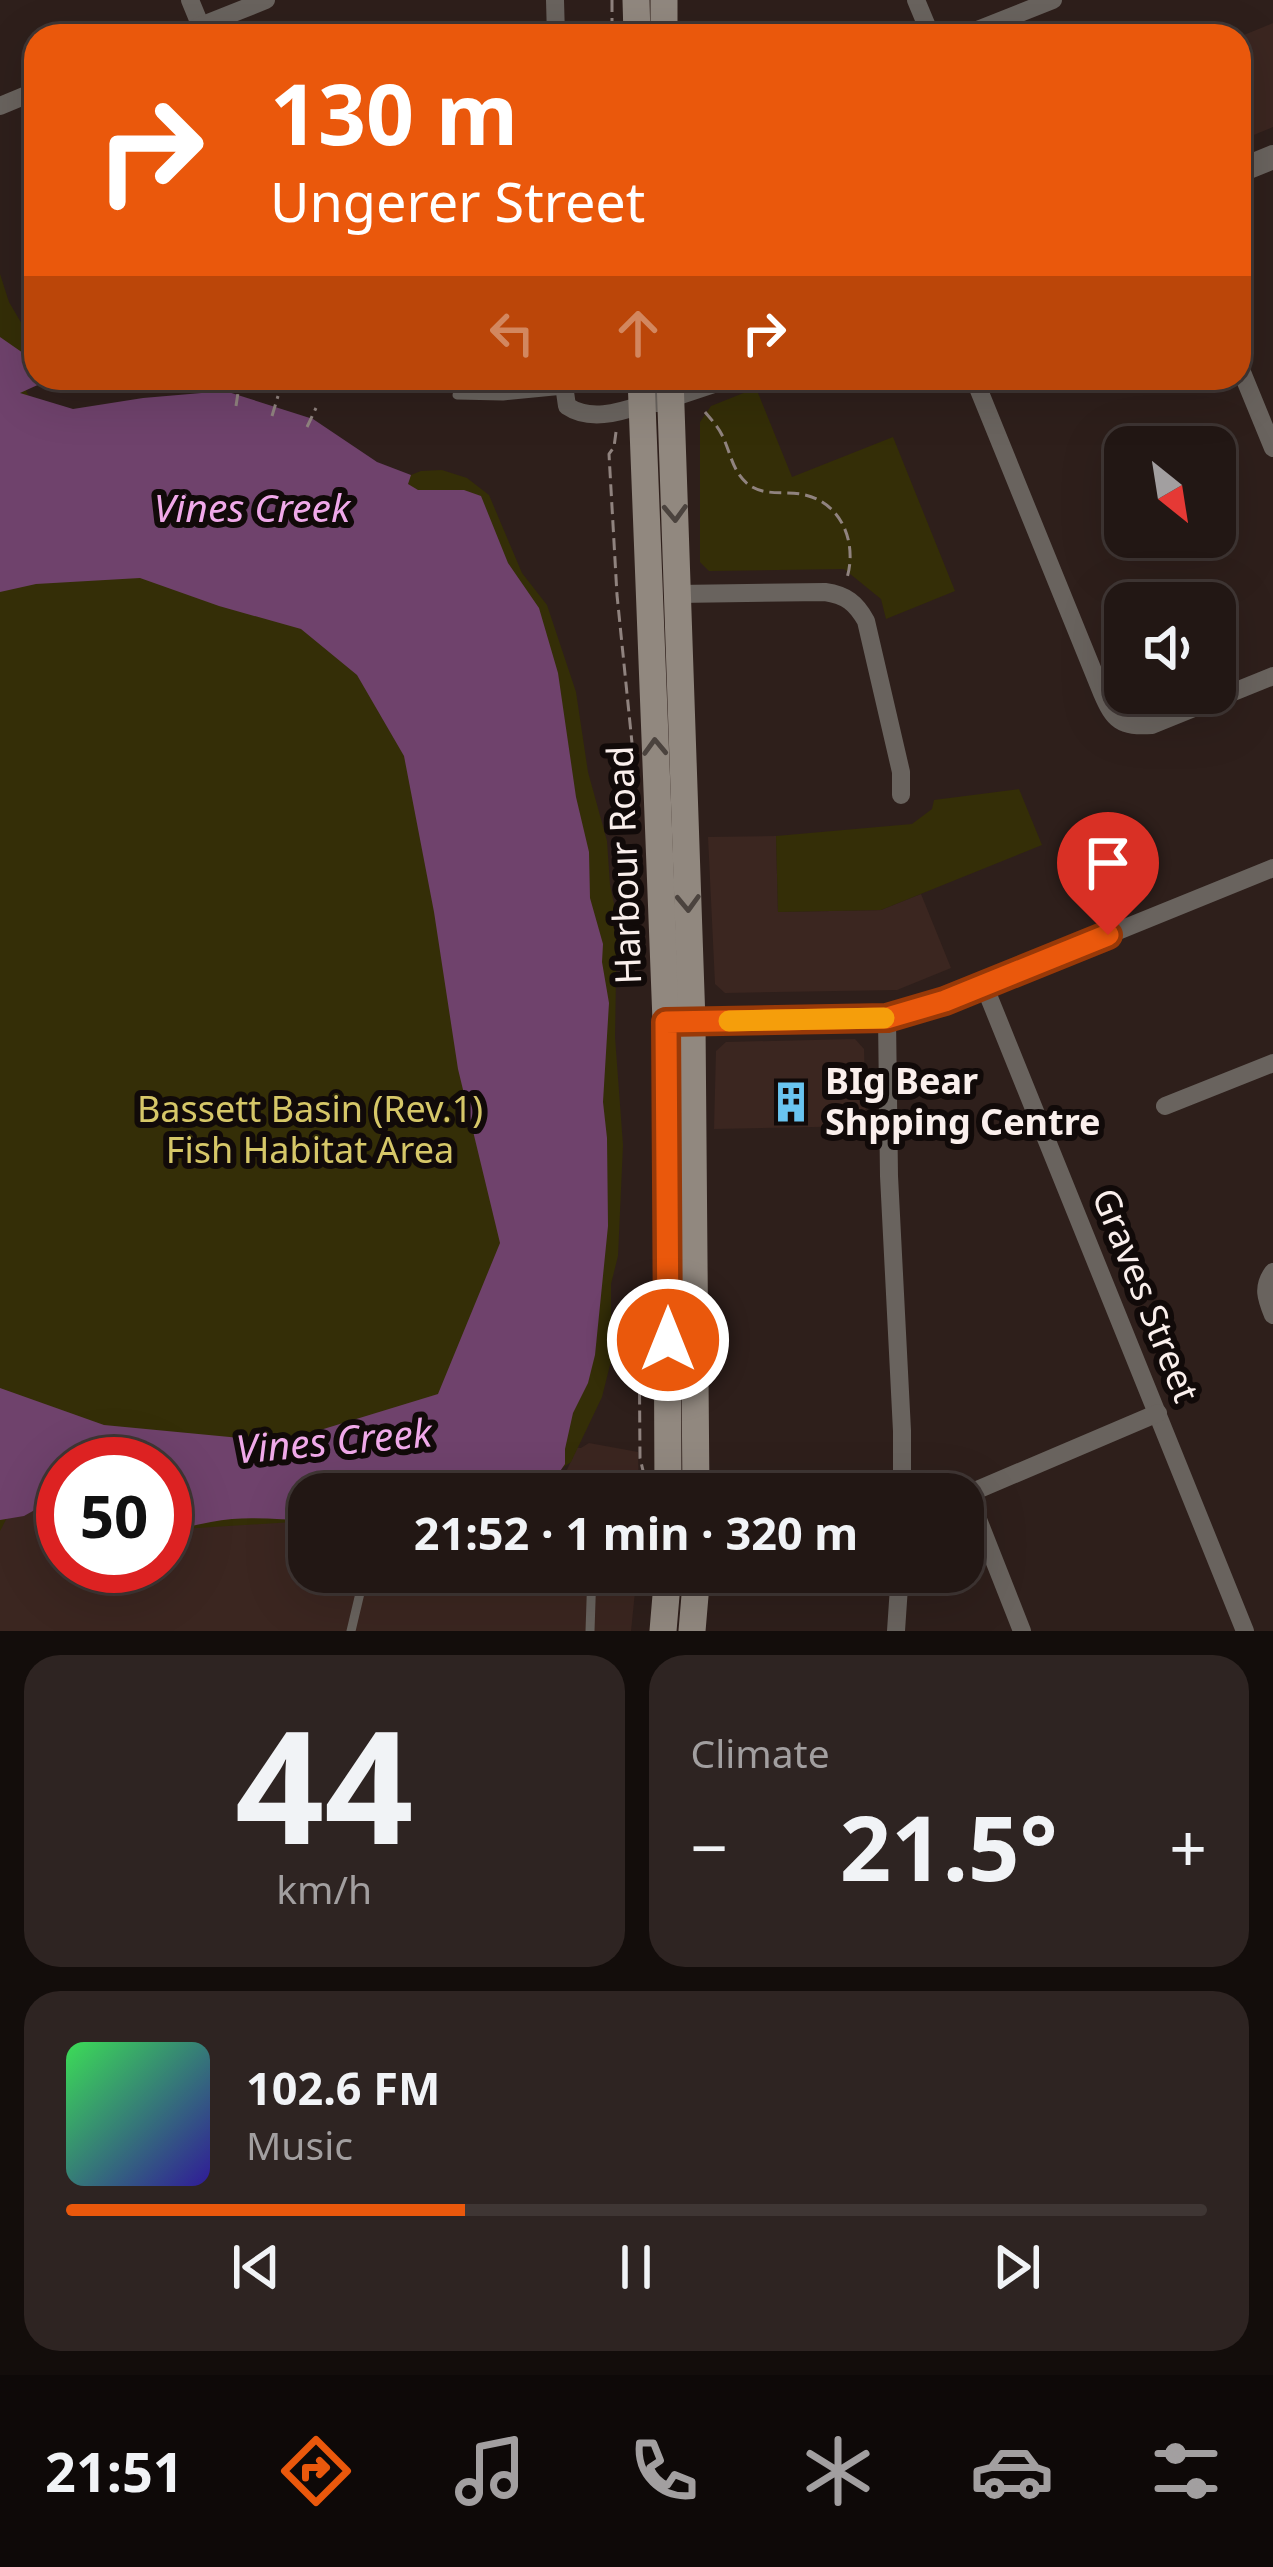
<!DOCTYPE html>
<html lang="en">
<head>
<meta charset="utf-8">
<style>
  :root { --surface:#221714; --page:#2e2422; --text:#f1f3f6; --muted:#a29fa0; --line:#3f3634; --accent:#ea580c }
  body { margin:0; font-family:"Noto Sans",sans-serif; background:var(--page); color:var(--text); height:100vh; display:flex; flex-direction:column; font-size:45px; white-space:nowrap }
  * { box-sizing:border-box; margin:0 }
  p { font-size:39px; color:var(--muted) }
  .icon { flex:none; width:66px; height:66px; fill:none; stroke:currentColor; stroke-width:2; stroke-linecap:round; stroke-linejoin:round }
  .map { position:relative; height:1631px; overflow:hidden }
  .panel { display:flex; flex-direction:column; gap:24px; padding:24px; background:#130d0b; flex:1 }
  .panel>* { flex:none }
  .guide { position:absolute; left:24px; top:24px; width:1227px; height:366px; border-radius:36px; box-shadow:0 12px 48px #0002,0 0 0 3px var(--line); background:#ea580c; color:#fff; overflow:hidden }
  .needle { width:78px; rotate:150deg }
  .controls { position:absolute; left:1104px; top:426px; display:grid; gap:24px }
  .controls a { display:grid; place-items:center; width:132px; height:132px; border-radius:24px; background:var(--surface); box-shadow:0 12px 48px #0002,0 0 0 3px var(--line); font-size:60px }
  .speed { position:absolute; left:36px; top:1437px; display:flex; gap:24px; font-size:60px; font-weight:700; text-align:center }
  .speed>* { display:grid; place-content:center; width:156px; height:156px; border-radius:50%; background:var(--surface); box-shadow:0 12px 48px #0002,0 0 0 3px var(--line); line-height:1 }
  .speed .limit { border:18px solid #d22; background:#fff; color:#111 }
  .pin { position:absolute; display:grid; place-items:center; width:102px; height:102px; color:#fff; margin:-123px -51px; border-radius:50% 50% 50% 0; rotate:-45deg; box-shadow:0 0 12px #0007 }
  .pin .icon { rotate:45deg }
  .me { position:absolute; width:132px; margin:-66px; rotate:0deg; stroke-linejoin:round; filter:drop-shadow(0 0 9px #0008) }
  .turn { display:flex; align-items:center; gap:42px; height:252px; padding:0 48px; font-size:54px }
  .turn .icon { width:156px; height:156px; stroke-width:2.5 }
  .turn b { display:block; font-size:84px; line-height:102px }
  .lanes { display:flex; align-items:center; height:114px; padding:0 48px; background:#0003; justify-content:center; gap:60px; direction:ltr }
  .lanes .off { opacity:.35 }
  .big { font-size:90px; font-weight:700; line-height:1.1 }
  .panel .tile { flex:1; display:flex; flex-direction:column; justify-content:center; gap:18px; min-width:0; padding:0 42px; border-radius:36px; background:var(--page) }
  .panel .dial { align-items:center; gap:0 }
  .dial b { font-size:156px; line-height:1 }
  .song { display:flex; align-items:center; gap:36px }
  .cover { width:144px; height:144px; border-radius:18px; background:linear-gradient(135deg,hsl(130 70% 55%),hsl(250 70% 35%)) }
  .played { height:12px; border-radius:6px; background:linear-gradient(90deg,var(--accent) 35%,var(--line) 35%) }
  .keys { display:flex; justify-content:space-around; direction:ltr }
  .heat { display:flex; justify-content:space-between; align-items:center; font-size:66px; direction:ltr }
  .panel .tiles { flex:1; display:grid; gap:24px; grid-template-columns:1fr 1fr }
  .tile:last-child { grid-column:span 2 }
  .trip { position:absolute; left:288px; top:1473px; width:696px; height:120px; border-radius:36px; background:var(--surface); box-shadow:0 12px 48px #0002,0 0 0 3px var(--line); font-weight:700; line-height:120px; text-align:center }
  .menu { display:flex; height:192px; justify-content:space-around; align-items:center; background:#0e0908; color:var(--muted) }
  .menu .icon { width:84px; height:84px }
  .menu .on { color:var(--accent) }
  .menu b { font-size:54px; color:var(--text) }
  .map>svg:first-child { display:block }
  .built { fill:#3b2620 }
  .green { fill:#342e07 }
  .water { fill:#6f426c }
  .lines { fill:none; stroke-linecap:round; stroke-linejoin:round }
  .path { stroke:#90837f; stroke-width:3; stroke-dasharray:12 6; stroke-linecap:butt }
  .service { stroke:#69635e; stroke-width:9 }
  .minor { stroke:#69635e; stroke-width:18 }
  .tertiary { stroke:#69635e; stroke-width:24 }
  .secondary { stroke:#91887f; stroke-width:27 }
  .oneway { stroke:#4b433e }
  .route-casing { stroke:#983908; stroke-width:30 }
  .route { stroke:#ea580c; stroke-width:21 }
  .slow { stroke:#f59e0b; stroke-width:21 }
  .labels { text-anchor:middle; stroke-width:12; stroke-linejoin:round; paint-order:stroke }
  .street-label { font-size:36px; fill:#faefec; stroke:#110a09 }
  .poi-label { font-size:36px; font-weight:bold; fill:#faefec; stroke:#110a09; text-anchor:start }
  .park-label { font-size:36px; fill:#d6c768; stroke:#110a09 }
  .water-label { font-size:39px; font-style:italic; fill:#f0a9e9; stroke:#110a09 }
</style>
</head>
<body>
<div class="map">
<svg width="1273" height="1631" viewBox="0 0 1273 1631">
  <rect width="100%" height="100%" fill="#2e1f1b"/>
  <g class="built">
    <polygon points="1273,23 1273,127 1239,141 1239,37"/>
    <polygon points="776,836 778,912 881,910 921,894 951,968 897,990 725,993 715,984 708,837"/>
    <polygon points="855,1039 864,1049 866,1126 714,1129 716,1051 726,1042"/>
    <polygon points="589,1443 638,1452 639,1494 535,1494 555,1483 565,1474 573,1457 572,1447 581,1448"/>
    <polygon points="47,1503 63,1507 63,1566 165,1566 165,1528 193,1528 223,1518 309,1517 309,1572 637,1572 631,1631 0,1631 0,1520"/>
  </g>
  <g class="green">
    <polygon points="0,274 9,302 36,348 36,378 39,378 39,384 26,390 51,451 368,492 421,471 442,470 467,478 489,495 522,573 547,605 576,692 588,772 607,841 610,885 617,918 615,1037 623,1145 618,1256 611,1284 611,1361 602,1397 571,1462 539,1484 309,1494 309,1521 165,1530 165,1464 63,1464 63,1514 18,1497 0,1531"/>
    <polygon points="756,388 792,477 893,437 955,591 886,619 881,599 844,569 709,571 700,562 700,422 711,406"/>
    <polygon points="1019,789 1042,845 881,910 778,912 776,836 912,824 932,809 934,800"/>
  </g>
  <path class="water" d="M 0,337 L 36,362 L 36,378 L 53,378 L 20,393 L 73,409 L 143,398 L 225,391 L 313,419 L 377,462 L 411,475 L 408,484 L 418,490 L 464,490 L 481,496 L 508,563 L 539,608 L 558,673 L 576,797 L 589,852 L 590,898 L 603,944 L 602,962 L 609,1003 L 603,1102 L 607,1138 L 608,1226 L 595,1355 L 588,1383 L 573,1413 L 565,1449 L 565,1464 L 552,1483 L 536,1494 L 309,1494 L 309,1520 C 283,1520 258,1517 232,1519 C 208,1521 189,1529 165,1528 L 165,1464 L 63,1464 L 63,1507 L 47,1503 L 24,1516 L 0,1520 L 0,1388 L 104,1425 L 281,1442 L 438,1394 L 500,1243 L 458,1069 L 434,912 L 404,756 L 357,675 L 301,629 L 219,606 L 140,578 L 36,584 L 0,592 Z"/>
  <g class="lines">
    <g class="path">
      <polyline points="612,0 612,36"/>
      <polyline points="236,406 239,386"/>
      <path d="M 705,412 C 711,419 718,427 722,435 C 731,453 732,472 749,485 C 766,497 786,490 805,495 C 843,504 857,544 847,578"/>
      <polyline points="272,416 278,396"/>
      <polyline points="307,427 316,408"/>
      <polyline points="616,432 614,447 609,454 617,595 632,743"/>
      <polyline points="644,1285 639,1315 640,1458 645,1479"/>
    </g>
    <g class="service">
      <polyline points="457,395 503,396 564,390"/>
      <polyline points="351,1631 365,1572"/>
      <polyline points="590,1631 592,1572"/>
    </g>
    <g class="minor">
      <polyline points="190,0 204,34"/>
      <polyline points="555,0 556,36"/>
      <polyline points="916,0 931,36"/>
      <polyline points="175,36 266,0"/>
      <polyline points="962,36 1053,0"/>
      <polyline points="0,106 36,91"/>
      <polyline points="1239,365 1273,448"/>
      <path d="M 563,378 L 567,406 C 589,421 618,413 641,405"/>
      <path d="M 974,378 L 1102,693 C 1114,721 1121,727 1152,725 L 1273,676"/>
      <path d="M 677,594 L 825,592 C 846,595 856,603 866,621 L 901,772 L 901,795"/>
      <polyline points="984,985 1245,1631"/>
      <polyline points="887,1018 889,1176 902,1431 902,1494"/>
      <polyline points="682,1022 887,1018 945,1001 1273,868"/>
      <polyline points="1165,1106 1273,1063"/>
      <path d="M 1273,1272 C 1262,1287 1266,1298 1273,1315"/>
      <polyline points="968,1494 1022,1631"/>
      <polyline points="963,1496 1158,1413"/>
      <polyline points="896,1631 900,1572"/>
    </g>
    <g class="tertiary">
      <polyline points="1239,171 1273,157"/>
      <polyline points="656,400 722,378"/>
    </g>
    <g class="secondary">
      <polyline points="636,0 637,36"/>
      <polyline points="664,0 664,36"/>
      <polyline points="641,378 666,1021 668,1494"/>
      <polyline points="670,378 692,1022 696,1494"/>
      <polyline points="663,1631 668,1572"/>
      <polyline points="692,1631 697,1572"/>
    </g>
  </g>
  <defs><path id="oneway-chevron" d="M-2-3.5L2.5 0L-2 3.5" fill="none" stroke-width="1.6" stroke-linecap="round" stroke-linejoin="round" transform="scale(3)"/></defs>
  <g class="oneway">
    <use href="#oneway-chevron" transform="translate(675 513) rotate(88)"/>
    <use href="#oneway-chevron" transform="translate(655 747) rotate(-92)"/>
    <use href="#oneway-chevron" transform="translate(688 903) rotate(88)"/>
  </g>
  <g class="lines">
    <g class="route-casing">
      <polyline id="route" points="668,1340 666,1022 887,1018 945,1001 1108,935"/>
    </g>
    <use href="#route" class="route"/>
    <polyline class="slow" points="729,1021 884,1018"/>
  </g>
  <defs>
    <g id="building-bare" transform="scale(3.24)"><path d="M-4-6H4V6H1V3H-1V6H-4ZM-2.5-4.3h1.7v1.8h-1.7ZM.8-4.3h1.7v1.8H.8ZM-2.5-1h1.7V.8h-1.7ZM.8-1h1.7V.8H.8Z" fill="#69c4f0" stroke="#110a09" stroke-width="2.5" paint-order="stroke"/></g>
  </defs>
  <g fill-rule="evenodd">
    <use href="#building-bare" x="791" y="1102"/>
  </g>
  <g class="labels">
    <g class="street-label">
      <text transform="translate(624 865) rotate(-92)" y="13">Harbour Road</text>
      <text transform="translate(1146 1295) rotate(68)" y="13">Graves Street</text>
    </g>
    <g class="poi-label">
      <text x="825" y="1094">BIg Bear<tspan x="825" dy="41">Shpping Centre</tspan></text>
    </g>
    <g class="park-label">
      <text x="310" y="1122">Bassett Basin (Rev.1)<tspan x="310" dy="41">Fish Habitat Area</tspan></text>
    </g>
    <g class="water-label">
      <text x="252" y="522">Vines Creek</text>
      <text transform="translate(334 1441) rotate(-5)" y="14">Vines Creek</text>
    </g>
  </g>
</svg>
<div class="controls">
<a><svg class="needle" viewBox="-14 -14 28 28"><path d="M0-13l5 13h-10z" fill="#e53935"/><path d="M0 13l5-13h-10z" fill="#a29fa0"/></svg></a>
<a><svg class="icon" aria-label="sound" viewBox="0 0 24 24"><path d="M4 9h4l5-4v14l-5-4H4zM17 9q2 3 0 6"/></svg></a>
</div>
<div class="speed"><div class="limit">50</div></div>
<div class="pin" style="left:1108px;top:935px;background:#d93025"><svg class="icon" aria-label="arrive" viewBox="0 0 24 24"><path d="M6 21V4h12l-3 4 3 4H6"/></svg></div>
<svg class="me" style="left:668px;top:1340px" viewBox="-20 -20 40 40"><circle r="17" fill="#ea580c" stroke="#fff" stroke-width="3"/><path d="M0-11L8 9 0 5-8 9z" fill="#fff"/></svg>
<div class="trip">21:52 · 1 min · 320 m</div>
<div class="guide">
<div class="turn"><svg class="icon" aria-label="right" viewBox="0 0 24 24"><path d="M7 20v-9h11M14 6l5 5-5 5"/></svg><div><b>130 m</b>Ungerer Street</div></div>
<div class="lanes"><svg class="icon off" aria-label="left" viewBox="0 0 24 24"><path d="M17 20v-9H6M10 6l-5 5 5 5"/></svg><svg class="icon off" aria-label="ahead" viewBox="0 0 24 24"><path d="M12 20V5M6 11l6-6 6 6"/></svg><svg class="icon" aria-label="right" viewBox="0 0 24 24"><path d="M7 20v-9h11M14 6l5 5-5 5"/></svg></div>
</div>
</div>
<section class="panel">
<div class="tiles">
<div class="tile dial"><b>44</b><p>km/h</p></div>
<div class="tile"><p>Climate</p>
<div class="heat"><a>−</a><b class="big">21.5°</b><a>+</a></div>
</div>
<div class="tile">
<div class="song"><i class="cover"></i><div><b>102.6 FM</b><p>Music</p></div></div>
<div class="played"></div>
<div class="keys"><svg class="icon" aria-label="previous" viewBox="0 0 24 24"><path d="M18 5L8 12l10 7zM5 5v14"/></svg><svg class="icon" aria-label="pause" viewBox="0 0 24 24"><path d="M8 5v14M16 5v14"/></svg><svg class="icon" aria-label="next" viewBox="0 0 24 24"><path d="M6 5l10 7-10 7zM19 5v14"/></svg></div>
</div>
</div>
</section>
<nav class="menu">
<b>21:51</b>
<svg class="icon on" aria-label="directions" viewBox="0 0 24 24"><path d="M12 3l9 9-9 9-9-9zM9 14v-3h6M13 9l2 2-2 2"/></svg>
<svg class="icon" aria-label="music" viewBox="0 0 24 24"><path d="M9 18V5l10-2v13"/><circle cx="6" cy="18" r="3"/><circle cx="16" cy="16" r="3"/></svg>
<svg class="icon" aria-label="phone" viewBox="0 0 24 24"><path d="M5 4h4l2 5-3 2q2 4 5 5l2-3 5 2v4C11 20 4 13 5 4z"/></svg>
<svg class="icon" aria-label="climate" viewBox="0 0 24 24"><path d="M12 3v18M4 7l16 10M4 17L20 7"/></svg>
<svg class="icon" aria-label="car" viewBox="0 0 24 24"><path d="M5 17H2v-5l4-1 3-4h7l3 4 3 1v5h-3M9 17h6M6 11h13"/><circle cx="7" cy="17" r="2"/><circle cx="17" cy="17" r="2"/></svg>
<svg class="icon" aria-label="filters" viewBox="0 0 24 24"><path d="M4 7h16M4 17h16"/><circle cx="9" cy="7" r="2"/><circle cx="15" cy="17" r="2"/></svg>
</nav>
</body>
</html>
